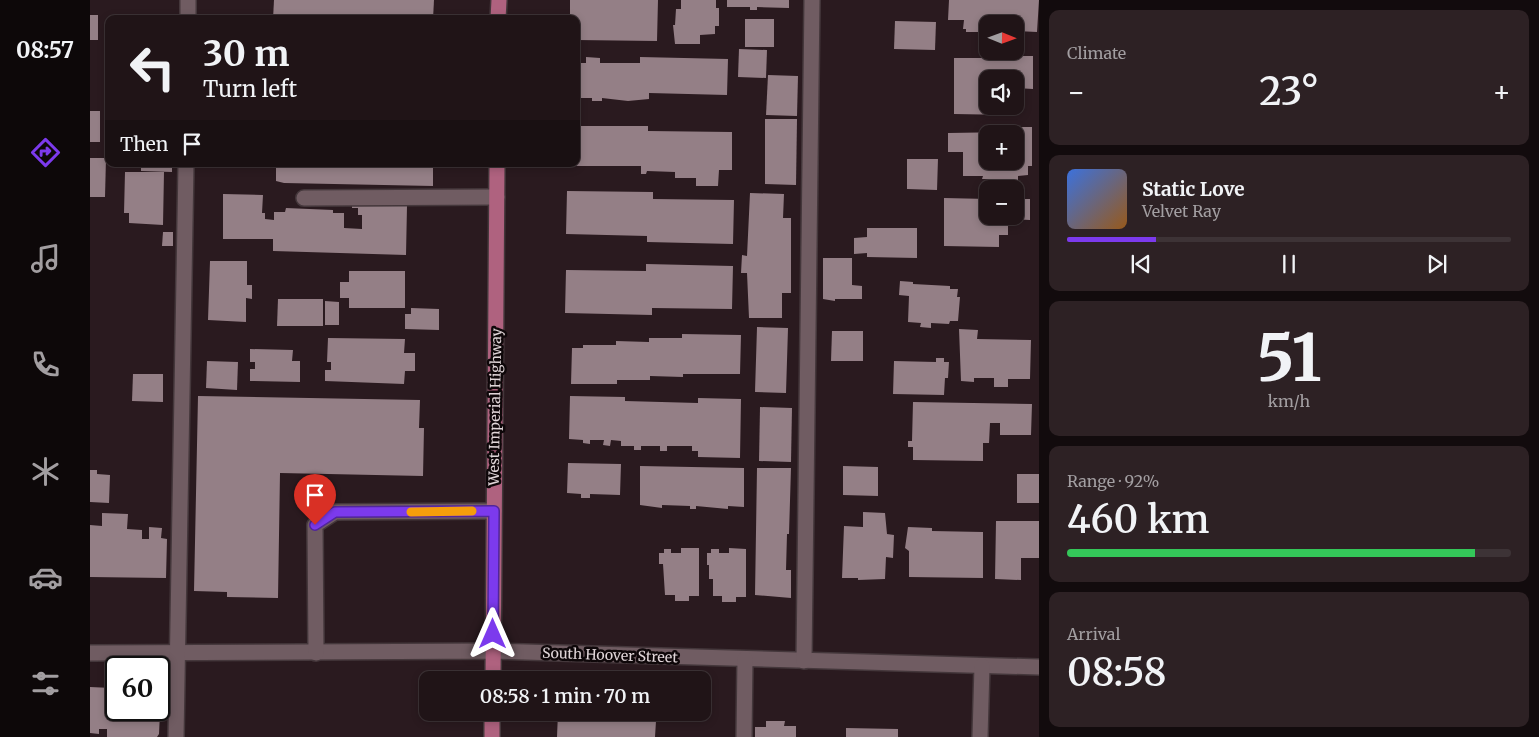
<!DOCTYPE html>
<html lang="en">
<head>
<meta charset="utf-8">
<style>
  :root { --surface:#201417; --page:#2d2124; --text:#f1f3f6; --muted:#a29ea1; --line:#3d3336; --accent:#7c3aed }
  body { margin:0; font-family:Merriweather,serif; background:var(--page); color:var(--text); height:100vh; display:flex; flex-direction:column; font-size:19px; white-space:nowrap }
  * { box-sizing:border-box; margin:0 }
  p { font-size:16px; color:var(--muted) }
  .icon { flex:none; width:28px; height:28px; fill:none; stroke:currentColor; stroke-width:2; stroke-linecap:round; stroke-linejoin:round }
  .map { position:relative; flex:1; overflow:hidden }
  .details { display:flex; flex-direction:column; gap:10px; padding:10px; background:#120b0d; width:500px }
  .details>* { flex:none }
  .banner { position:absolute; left:15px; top:15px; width:475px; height:152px; border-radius:10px; box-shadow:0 2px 8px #0003,0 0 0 1px var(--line); background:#201417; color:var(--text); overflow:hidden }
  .needle { width:32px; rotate:91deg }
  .controls { position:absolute; left:889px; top:15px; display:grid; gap:10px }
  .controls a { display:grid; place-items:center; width:45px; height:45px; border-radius:10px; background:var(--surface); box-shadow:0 2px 8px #0003,0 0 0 1px var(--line); font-size:25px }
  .speed { position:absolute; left:15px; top:656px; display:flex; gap:10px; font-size:25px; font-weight:700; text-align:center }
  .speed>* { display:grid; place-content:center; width:65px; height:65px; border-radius:50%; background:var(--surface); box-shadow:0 2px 8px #0003,0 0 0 1px var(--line); line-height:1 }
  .speed .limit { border:2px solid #111; border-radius:8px; background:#fff; color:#111 }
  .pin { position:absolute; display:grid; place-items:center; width:42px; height:42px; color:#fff; margin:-51px -21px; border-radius:50% 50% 50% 0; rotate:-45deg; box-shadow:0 0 5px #0007 }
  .pin .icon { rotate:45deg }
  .me { position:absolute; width:55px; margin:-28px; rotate:0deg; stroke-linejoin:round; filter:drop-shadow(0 0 4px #0008) }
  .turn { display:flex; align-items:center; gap:18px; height:105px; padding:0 15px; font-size:22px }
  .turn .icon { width:65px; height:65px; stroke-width:2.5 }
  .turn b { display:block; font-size:35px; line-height:42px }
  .then { display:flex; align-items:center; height:48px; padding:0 15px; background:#0003; gap:10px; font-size:19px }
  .big { font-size:38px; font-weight:600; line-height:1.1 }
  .details .card { flex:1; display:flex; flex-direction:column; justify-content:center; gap:8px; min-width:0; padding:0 18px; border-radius:10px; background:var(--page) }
  .details .dial { align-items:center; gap:0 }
  .dial b { font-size:65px; line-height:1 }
  .song { display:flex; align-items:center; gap:15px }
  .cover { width:60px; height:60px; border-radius:8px; background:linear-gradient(135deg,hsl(220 70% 55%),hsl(30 70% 35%)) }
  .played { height:5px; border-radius:2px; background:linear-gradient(90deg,var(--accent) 20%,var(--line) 20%) }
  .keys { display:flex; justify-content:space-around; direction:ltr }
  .heat { display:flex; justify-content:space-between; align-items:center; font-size:28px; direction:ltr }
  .charge { height:8px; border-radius:4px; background:linear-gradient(90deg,#34c759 92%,var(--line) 0) }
  .trip { position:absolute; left:329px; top:671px; width:292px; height:50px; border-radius:10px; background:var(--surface); box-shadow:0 2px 8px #0003,0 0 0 1px var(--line); font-weight:600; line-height:50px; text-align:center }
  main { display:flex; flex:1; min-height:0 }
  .tabs { display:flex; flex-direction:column; width:90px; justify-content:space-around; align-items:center; background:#0d0809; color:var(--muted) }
  .tabs .icon { width:35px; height:35px }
  .tabs .active { color:var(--accent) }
  .tabs b { font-size:22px; color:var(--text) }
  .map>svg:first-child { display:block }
  .building { fill:#947f86; fill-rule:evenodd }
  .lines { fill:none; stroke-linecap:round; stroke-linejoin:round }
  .minor-casing { stroke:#44373b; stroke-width:18 }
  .major-casing { stroke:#44373b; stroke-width:18 }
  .minor { stroke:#705c62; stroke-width:15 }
  .major { stroke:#af627f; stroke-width:15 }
  .route-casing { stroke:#51269a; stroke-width:12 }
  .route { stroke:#7c3aed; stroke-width:9 }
  .slow { stroke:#f59e0b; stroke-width:9 }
  .labels { text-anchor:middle; stroke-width:5; stroke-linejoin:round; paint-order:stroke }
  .street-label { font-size:14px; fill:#e1d6d9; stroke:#0e0709 }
</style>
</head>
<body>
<main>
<nav class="tabs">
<b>08:57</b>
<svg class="icon active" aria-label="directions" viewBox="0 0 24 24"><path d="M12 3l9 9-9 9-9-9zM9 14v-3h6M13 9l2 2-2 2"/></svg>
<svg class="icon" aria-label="music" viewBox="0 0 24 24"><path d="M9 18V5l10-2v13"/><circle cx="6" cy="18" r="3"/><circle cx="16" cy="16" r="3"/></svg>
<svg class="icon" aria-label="phone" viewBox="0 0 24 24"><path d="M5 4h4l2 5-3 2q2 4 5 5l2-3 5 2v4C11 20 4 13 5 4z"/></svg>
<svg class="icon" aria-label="climate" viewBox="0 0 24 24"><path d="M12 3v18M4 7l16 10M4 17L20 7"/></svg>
<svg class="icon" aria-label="car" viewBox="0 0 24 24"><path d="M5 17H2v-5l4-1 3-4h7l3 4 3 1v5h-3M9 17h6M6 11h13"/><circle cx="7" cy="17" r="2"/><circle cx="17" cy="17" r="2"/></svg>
<svg class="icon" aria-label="filters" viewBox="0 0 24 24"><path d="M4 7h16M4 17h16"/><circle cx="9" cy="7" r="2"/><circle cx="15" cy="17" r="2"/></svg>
</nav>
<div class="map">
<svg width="949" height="737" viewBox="0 0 949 737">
  <rect width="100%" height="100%" fill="#2a1a1f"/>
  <g class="building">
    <polygon points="184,0 344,0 343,19 183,19"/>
    <polygon points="480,0 568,0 567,41 486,40 486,19 480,19"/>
    <polygon points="591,0 626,0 626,8 629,8 629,26 625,26 625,34 610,35 610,44 585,44 583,25 585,25 586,9 591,9"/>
    <polygon points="637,0 699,0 699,8 667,7 667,10 660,10 660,7 637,7"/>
    <polygon points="859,0 949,0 947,32 925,31 925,24 898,24 898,32 876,32 876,29 873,29 874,20 858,20"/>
    <rect x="0" y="15" width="8" height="25"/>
    <rect x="655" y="19" width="29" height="28"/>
    <polygon points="805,21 846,22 845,50 804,49"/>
    <polygon points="649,49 677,50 676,78 648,77"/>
    <polygon points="918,56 943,56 943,89 925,88 925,79 898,79 898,106 920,106 920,115 864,114 864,58 918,58"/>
    <polygon points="496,57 510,58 510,63 550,63 550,57 638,59 637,95 559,93 559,99 538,101 512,98 512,101 502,101 502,98 486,98 486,63 496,63"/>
    <polygon points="678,75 708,76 707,116 676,115"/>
    <rect x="0" y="111" width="10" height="31"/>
    <polygon points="675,119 707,119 706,185 675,184"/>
    <polygon points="486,126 558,126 558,131 642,132 642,170 629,170 628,186 606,186 606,178 585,178 585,172 557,171 556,174 551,174 551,166 484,166 486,164"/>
    <path d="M 919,127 L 942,127 L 942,166 L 938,166 L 938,175 L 928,176 L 928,189 L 900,189 L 900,179 L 892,179 L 893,176 L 873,176 L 873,152 L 858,152 L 858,133 L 919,132 ZM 898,134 L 925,134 L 925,161 L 898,161 Z"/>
    <polygon points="0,158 16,158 15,197 0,197"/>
    <polygon points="817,159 848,159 847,190 817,189"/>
    <polygon points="51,164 82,164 82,172 51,171"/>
    <polygon points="186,164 343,164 343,186 194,183 186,181"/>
    <polygon points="35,172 74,172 73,225 39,223 39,213 34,213"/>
    <polygon points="477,191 563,192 563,199 644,200 643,244 557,242 557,236 476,234"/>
    <polygon points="660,193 694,194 693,218 701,218 701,293 692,293 692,318 659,318 657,273 651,273 652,255 657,256"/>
    <polygon points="133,194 173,195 172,213 175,213 175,219 184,220 184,212 195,212 196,208 243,210 243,213 254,213 254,228 272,229 272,215 268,215 268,208 262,208 262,205 317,206 316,255 183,251 183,239 133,239"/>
    <polygon points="854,198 898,199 898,216 925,216 925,199 940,199 940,220 918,219 918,235 909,235 909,247 854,246"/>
    <polygon points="777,228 827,228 827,258 777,257 777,253 764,254 764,238 777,237"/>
    <polygon points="73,232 83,232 83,246 72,246"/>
    <polygon points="733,258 762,258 762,285 772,286 772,299 745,299 745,301 733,299"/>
    <polygon points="120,261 157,261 157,285 162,285 162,299 156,298 156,322 118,320"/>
    <polygon points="556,264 643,266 642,309 562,308 562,315 475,313 476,270 556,271"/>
    <polygon points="259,271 315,271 315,308 259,308 259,298 250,298 250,282 259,282"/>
    <polygon points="810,281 823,282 823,284 860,286 860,289 868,289 867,297 870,297 868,321 860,321 859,324 841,323 841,328 830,327 831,323 818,322 819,296 809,295"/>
    <polygon points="188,299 233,299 233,326 187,326"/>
    <polygon points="235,301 249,302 249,325 235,325"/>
    <polygon points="321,308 349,309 349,330 315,329 315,314 321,314"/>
    <polygon points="667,327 698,328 696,393 665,392"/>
    <polygon points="869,329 888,330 887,339 941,340 940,379 918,379 918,387 904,387 904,378 884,378 884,382 871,381"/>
    <polygon points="742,331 773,331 773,361 741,361"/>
    <polygon points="592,334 651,335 650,374 593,374 593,377 560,376 560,380 527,380 527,384 481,384 482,348 493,348 493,345 526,345 526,341 559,342 559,338 592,338"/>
    <polygon points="238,338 315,339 314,353 325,353 325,371 315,371 314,384 235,381 235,370 241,370 241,362 237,362"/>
    <polygon points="160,349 203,350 202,361 210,361 210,382 160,381 160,369 165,369 165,362 160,362"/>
    <polygon points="846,358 854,358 854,362 859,362 858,378 855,378 854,395 803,394 804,361 846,362"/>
    <polygon points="117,361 148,362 147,390 116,388"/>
    <polygon points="43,374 73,374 73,402 42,401"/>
    <polygon points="108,396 330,400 329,428 334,428 333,476 190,473 188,598 137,597 137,592 104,591"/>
    <polygon points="480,396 535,397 535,401 608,403 608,398 651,399 650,458 608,457 608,451 602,451 602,446 577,446 577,451 570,451 570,446 551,446 551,450 544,450 544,446 531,446 531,441 521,440 520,446 513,445 514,440 500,440 500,444 493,443 493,440 479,439"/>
    <polygon points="823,402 942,404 941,435 910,435 910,423 900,423 899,443 893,443 893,461 823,460 823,447 818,447 818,441 822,441"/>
    <polygon points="670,407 702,408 701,462 669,461"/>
    <polygon points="478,463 531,464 530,495 500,494 500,498 491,498 491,494 477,493"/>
    <polygon points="550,466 654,468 654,507 638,506 638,509 606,506 606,509 600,509 600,506 572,505 572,508 550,505"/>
    <polygon points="753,466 788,467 788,496 753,495"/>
    <polygon points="667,468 701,468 699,534 697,534 696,570 701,570 701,598 665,595"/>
    <polygon points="0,470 7,470 7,474 20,475 19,503 0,502"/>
    <rect x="927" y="474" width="22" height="29"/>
    <polygon points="773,512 795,513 797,534 804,535 803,558 796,557 795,579 768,580 768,578 752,578 754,526 773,527"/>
    <polygon points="12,513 38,514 37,529 52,530 52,539 59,539 59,527 72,528 71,538 77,539 76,578 0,577 0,525 12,526"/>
    <polygon points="906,521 949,521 949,558 931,558 931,580 905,579"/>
    <polygon points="818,527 842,528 842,531 893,532 893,578 819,577 819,551 815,548"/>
    <polygon points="591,548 609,548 609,596 599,596 599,601 585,601 585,595 575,595 573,564 569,564 569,553 574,553 574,549 581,549 581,553 591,553"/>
    <polygon points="639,548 656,549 656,597 646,597 646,602 632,602 632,596 623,596 623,579 619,579 619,565 617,565 617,553 621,553 621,549 629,549 629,553 639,553"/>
    <polygon points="0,687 22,688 22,693 26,693 26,710 69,710 69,693 74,693 74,712 70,712 69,734 67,737 17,737 17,729 9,729 9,734 0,733"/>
    <polygon points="468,712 562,712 561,721 566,721 565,737 467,737"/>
    <polygon points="676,721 695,721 694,726 706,726 706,737 665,737 665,727 676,727"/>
    <polygon points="756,728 808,729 808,737 756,737"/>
  </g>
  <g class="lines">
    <g class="minor-casing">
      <g id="minor">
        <polyline points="98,19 98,0"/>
        <polyline points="214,198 407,197"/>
        <polyline points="0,653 403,651 949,667"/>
        <polyline points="226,653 225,525 245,512 404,511"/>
        <polyline points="714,661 722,0"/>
        <polyline points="86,737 96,164"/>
        <polyline points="654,737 655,659"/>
        <polyline points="890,737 892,666"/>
      </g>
    </g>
    <g class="major-casing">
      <g id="major">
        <polyline points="408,19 409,0"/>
        <polyline points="403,680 407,164"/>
        <polyline points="402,737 402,712"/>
      </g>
    </g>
    <use href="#minor" class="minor"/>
    <use href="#major" class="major"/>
  </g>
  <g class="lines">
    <g class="route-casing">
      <polyline id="route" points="225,525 245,512 404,511 403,634"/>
    </g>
    <use href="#route" class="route"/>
    <polyline class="slow" points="321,512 382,511"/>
  </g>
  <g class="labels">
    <g class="street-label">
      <text transform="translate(405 407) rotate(-89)" y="5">West Imperial Highway</text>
      <text transform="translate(520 655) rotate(2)" y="5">South Hoover Street</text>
    </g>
  </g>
</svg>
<div class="controls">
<a><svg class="needle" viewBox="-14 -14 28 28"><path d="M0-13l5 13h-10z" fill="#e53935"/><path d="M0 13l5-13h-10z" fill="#a29ea1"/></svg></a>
<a><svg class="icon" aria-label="sound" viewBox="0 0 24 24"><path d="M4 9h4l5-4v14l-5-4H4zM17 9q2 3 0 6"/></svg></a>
<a>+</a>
<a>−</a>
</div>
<div class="speed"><div class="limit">60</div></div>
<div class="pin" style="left:225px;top:525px;background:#d93025"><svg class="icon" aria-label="arrive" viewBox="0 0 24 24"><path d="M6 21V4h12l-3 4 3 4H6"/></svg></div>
<svg class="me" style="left:403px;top:634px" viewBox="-20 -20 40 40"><path d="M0-17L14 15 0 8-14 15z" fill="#7c3aed" stroke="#fff" stroke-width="4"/></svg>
<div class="trip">08:58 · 1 min · 70 m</div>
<div class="banner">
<div class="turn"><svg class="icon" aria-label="left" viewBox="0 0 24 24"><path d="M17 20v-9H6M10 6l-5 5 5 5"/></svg><div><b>30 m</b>Turn left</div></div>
<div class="then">Then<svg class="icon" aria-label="arrive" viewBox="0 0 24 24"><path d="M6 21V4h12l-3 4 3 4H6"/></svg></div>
</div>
</div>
<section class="details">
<div class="card"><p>Climate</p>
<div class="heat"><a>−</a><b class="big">23°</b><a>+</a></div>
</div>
<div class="card">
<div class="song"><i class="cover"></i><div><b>Static Love</b><p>Velvet Ray</p></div></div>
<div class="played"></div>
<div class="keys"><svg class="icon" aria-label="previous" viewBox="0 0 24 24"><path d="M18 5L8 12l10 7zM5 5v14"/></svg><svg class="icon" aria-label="pause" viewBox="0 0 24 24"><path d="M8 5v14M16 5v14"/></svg><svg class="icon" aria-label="next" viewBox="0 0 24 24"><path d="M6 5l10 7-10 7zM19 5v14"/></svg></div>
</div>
<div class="card dial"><b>51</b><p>km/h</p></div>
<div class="card"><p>Range · 92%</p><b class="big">460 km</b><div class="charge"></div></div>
<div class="card"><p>Arrival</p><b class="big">08:58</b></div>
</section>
</main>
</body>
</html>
